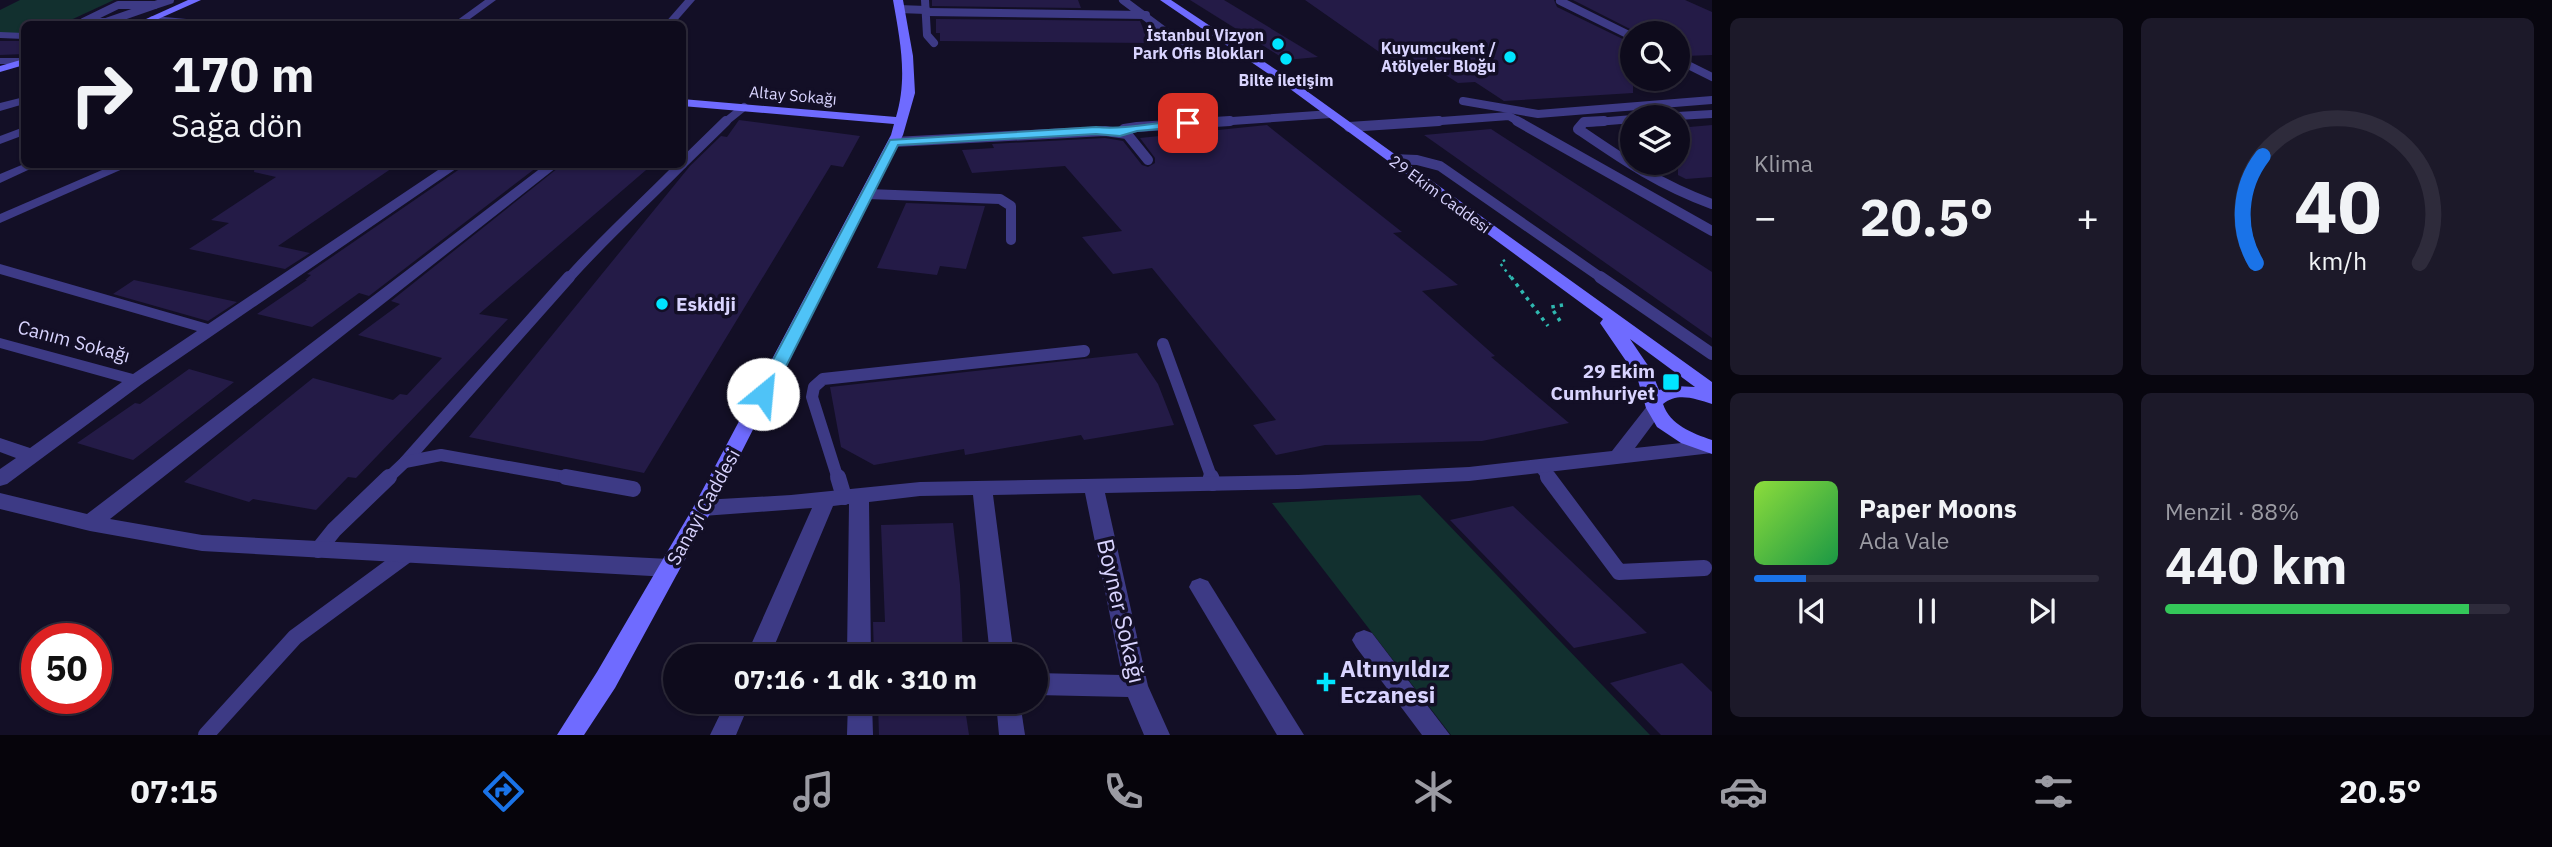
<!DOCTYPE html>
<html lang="tr">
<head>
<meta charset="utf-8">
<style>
  :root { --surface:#0e0b1c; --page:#1c1929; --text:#f1f3f6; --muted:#9b9ba3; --line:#2e2b3b; --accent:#1a73e8 }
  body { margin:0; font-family:"IBM Plex Sans",sans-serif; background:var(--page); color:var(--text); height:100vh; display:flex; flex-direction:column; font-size:26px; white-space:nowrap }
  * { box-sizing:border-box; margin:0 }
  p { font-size:23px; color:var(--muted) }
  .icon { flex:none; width:38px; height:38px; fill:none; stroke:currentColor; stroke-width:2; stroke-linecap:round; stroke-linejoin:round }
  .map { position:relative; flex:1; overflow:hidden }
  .drawer { display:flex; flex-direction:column; gap:18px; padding:18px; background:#08060f; width:840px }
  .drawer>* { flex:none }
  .guide { position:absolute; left:21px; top:21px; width:665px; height:147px; border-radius:10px; box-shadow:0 2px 5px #0004,0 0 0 2px var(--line); background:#0e0b1c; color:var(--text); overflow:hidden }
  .buttons { position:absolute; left:1620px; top:21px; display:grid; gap:14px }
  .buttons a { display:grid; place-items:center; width:70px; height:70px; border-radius:50%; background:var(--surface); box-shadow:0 2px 5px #0004,0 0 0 2px var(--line); font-size:35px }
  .speed { position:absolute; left:21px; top:623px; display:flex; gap:14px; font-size:35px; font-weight:700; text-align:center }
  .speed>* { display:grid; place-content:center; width:91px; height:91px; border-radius:50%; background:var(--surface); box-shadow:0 2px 5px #0004,0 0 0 2px var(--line); line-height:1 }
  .speed .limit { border:10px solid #d22; background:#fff; color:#111 }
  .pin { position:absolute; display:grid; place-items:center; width:60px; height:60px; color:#fff; margin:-30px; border-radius:14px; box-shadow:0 4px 10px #0006 }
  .me { position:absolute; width:77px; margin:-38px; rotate:28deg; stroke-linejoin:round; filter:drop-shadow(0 0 5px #0008) }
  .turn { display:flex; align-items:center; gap:24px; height:147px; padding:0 35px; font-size:32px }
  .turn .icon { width:91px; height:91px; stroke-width:2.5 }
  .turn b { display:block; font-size:49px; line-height:60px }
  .big { font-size:52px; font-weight:800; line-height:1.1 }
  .drawer .card { flex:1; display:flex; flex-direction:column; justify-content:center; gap:10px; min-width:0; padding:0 24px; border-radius:10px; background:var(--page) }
  .drawer .dial { align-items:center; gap:0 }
  .dial svg { height:182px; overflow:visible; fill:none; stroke:var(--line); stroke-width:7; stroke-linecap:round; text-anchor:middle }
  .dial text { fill:var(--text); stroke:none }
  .song { display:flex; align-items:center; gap:21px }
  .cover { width:84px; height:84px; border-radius:10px; background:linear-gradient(135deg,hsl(90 70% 55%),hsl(140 70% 35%)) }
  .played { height:7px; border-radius:4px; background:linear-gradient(90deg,var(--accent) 15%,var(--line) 15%) }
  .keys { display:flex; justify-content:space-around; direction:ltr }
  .heat { display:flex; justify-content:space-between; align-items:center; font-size:38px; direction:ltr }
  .charge { height:10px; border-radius:5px; background:linear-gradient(90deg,#34c759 88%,var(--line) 0) }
  .drawer .tiles { flex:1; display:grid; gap:18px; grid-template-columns:repeat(2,1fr) }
  .trip { position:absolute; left:663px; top:644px; width:385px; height:70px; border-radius:35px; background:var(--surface); box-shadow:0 2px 5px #0004,0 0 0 2px var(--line); font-weight:800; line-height:70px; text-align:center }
  .tab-bar { display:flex; height:112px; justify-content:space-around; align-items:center; background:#06040b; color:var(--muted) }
  .tab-bar .icon { width:49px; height:49px }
  .tab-bar .selected { color:var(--accent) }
  .tab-bar b { font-size:32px; color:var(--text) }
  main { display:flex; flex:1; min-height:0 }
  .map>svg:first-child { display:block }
  .green { fill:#12302f }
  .building { fill:#241b47 }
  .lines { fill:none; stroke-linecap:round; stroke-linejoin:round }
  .path-far1 { stroke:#2fb8b0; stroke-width:2.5; stroke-dasharray:2.5 4.5; stroke-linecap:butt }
  .path { stroke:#2fb8b0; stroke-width:3.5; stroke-dasharray:3.5 5; stroke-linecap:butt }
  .lane-far3 { stroke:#3d3a85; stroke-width:8 }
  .lane-far2 { stroke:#3d3a85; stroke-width:10 }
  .lane-far1 { stroke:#3d3a85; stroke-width:12 }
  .lane { stroke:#3d3a85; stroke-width:16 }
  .street { fill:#3d3a85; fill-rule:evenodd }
  .secondary { fill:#6f6bff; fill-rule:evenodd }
  .route { fill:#4fc3f7; stroke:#337fa1; stroke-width:2 }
  .poi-dot { fill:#00e5ff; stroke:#130f26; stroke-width:2.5 }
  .labels { text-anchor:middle; stroke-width:7; stroke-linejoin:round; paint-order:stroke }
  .far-poi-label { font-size:16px; font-weight:bold; fill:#d9d4ff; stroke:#130f26; text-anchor:end }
  .far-street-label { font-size:16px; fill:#d9d4ff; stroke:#130f26 }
  .poi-label { font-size:19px; font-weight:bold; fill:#d9d4ff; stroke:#130f26; text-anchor:start }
  .street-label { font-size:19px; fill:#d9d4ff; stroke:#130f26 }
  .near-street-label { font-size:23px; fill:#d9d4ff; stroke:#130f26 }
  .near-poi-label { font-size:23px; font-weight:bold; fill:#d9d4ff; stroke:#130f26; text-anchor:start }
</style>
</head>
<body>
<main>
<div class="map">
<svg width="1712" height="735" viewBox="0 0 1712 735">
  <rect width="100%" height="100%" fill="#130f26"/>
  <g class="green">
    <polygon points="20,0 114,0 62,24 24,24 24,33 0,33 0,10"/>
    <polygon points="1420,495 1650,735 1451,735 1272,503"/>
  </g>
  <g class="building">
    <polygon points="932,0 1078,0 1081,8 932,6"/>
    <polygon points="1190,0 1224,0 1318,57 1286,60"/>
    <polygon points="1305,0 1554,0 1557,7 1633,44 1633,93 1504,101 1475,82 1458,83 1435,68 1405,70"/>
    <polygon points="1573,0 1685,0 1712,12 1712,55 1685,56 1678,53 1678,33 1638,33"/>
    <polygon points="936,19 1140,21 1149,43 940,41 940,33 936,33"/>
    <polygon points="0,41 24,41 24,54 0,55"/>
    <polygon points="739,120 860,136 843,167 831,165 644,473 469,437 690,166 721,136 727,137"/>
    <polygon points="1267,125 1402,232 1393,233 1458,285 1422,291 1495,356 1491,357 1569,423 1482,441 1325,445 1276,455 1253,425 1276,420 1152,268 1113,274 1082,237 1122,231 1065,166 972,173 962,150 994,148 992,144 1105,138 1123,141 1142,165 1148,167 1155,163 1155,158 1140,138"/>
    <polygon points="1712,125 1712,177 1686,179 1678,175 1678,128"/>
    <polygon points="1491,129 1712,272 1712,338 1424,135"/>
    <polygon points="255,164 398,164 278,246 310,253 285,269 189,249 229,223 211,220 276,177 254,172"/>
    <polygon points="467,164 541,164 369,296 359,293 312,327 257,314 307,280 305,280 311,275 307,274"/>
    <polygon points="563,164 653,164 479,314 508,319 356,478 348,477 316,510 253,499 249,502 184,482 313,378 393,400 400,394 407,395 442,358 358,335 400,304 391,301"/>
    <polygon points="906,203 985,206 966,269 940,266 937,275 877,268"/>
    <polygon points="134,280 237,302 208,321 113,294"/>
    <polygon points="1137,353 1158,384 1174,425 1084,440 1081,435 965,455 964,449 874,465 841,447 830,387"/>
    <polygon points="189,369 234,382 133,460 77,443 135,403 140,404"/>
    <polygon points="1513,506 1647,633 1574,648 1450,520"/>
    <polygon points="953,523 960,585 963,656 874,656 873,622 885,622 881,525"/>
    <polygon points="1682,663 1712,692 1712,735 1661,735 1610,683"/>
    <polygon points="964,702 969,735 879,735 878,704"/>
  </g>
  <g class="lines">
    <polyline class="path-far1" points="1505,260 1500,263 1512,279"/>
    <g class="path">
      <polyline points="1511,277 1548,326"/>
      <polyline points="1560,321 1551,307 1563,305"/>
    </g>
    <g class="lane-far3">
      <polyline points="925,0 927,35 934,43"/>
      <polyline points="1123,0 1182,44"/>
      <polyline points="1560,1 1633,37"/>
      <polygon points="118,5 155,5 106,22 83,22"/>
      <polyline points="155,5 170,0"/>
      <polyline points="899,9 926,10"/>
      <polyline points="926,12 1146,15"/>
      <polyline points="153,20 197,24"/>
      <polyline points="1678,60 1712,77"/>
      <polyline points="1463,101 1538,114 1712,100"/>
      <polyline points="1660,117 1712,114"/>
      <polyline points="724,123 744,107"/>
      <polyline points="1203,123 1331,114"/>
      <polyline points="1414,123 1509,116 1521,123"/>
      <polyline points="1584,123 1633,119"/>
    </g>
    <g class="lane-far2">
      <polyline points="1517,121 1712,231"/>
      <path d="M 1604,121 L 1584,122 L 1578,129 C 1625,161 1658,184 1712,204"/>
      <polyline points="1349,127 1439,121"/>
      <polyline points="1120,133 1124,129 1137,127 1230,121"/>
      <polyline points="894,142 1105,131 1127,134 1148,160"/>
      <polyline points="1392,159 1417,160 1440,166 1603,279"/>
      <polyline points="682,164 726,121"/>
      <polyline points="868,194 1000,199 1011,206 1011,240"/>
      <path d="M 568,279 C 604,238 644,203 682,164"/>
    </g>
    <g class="lane-far1">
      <polyline points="1600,277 1712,354"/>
      <polyline points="1163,344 1212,479"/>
      <polyline points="405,462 569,277"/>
      <polyline points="1540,466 1550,479"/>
      <polyline points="387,479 405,462 441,455 576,479"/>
      <polyline points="838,479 812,397 814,387 823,379 1084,351"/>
    </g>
    <g class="lane">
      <polyline points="566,477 633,489"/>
      <polyline points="838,477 844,497"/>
      <polyline points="1211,477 1213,483"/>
      <polyline points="1548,477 1619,572 1704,568"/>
      <polyline points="318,550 334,530 389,477"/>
      <polyline points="206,735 295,637 408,554"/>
    </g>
    <g class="street">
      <polygon points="485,0 496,0 463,24 452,24"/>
      <polygon points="685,0 695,0 674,24 664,24"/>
      <polygon points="0,32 24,33 24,39 0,38"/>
      <rect x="0" y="58" width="24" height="6"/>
      <polygon points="24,97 24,104 0,111 0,103"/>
      <polygon points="24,127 24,135 0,144 0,136"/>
      <polygon points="24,164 41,164 0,183 0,174"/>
      <polygon points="116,164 134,164 0,223 0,214"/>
      <polygon points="447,164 463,164 142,384 7,484 0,486 0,469 16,458 0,452 0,438 30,448 122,382 0,348 0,338 133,374 197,331 0,274 0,264 208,324"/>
      <polygon points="546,164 561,164 110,519 202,535 669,559 677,562 680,568 677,574 669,577 202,551 90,531 0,509 0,493 87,514"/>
      <polygon points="1655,403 1662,405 1664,409 1635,448 1709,440 1712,441 1712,453 1469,481 1298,489 1105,493 1148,686 1170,735 1144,735 1128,697 1036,695 1036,673 1122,675 1085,493 993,495 1014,656 990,656 973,495 920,496 869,502 871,656 847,656 849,504 833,506 770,656 746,656 812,508 703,516 696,513 693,508 696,503 703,500 791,495 920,482 1298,475 1469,467 1612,451 1648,405"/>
      <polygon points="1200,578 1208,581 1304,735 1277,735 1189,587 1192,581"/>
      <polygon points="1364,630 1372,633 1450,735 1422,735 1356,647 1352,640 1356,633"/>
      <polygon points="726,702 750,702 736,735 710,735"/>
      <polygon points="848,702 872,702 873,735 847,735"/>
      <polygon points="996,702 1020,702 1025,735 999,735"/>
    </g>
    <g class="secondary">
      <polygon points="188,0 201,0 147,24 135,24"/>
      <path d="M 893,0 L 903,0 L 913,56 L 915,93 L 903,135 L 713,508 L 615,688 L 584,735 L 557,735 L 597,672 L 694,506 L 891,135 L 894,124 L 682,106 L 682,99 L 896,117 C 908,77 900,40 893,0 Z"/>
      <path d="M 1160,0 L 1171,0 L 1290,79 L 1712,382 L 1712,404 C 1695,399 1678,392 1663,404 C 1670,425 1692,433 1712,440 L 1712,454 L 1681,443 L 1657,427 L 1646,408 L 1637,377 L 1600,323 L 1603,319 L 1282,83 ZM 1630,339 L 1695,387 L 1675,386 L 1659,390 L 1651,370 Z"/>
      <polygon points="24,59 24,65 0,72 0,66"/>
    </g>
  </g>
  <path class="route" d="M 1188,120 L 1192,121 L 1192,126 L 1137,131 L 1120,136 L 1096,134 L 898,145 L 772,394 L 769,398 L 758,398 L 755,394 L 890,140 L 1096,127 C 1125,130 1158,122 1188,120 Z"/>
  <g class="poi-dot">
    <circle cx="1278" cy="44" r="7"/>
    <circle cx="1510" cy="57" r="7"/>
    <circle cx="1286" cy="59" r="7"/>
    <circle cx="662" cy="304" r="7"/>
    <rect x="1662" y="373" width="18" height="18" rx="3.5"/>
    <path d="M1322.5 671.5h7v7h7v7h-7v7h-7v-7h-7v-7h7z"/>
  </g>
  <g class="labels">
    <g class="far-poi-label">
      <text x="1264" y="41">İstanbul Vizyon<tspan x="1264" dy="18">Park Ofis Blokları</tspan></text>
      <text x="1496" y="54">Kuyumcukent /<tspan x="1496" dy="18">Atölyeler Bloğu</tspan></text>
      <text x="1286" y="86" text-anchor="middle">Bilte iletişim</text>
    </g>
    <g class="far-street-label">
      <text transform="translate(793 95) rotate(5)" y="6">Altay Sokağı</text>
      <text transform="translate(1440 194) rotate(36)" y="6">29 Ekim Caddesi</text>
    </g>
    <g class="poi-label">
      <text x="676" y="311">Eskidji</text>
      <text x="1655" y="378" text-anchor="end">29 Ekim<tspan x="1655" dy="22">Cumhuriyet</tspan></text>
    </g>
    <g class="street-label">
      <text transform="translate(74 341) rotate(15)" y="7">Canım Sokağı</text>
      <text transform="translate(703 507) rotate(-61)" y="7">Sanayi Caddesi</text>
    </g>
    <g class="near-street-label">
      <text transform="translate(1121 611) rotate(77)" y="8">Boyner Sokağı</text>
    </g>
    <g class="near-poi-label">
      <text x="1340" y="677">Altınyıldız<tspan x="1340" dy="26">Eczanesi</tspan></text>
    </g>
  </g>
</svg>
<div class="buttons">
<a><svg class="icon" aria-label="search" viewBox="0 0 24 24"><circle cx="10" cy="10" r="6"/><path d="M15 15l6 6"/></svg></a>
<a><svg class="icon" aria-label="layers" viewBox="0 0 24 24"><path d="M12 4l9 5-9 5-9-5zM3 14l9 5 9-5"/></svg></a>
</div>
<div class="speed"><div class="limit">50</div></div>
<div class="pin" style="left:1188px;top:123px;background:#d93025"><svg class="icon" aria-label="arrive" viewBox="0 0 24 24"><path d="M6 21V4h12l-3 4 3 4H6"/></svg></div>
<svg class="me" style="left:763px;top:394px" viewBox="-20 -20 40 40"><circle r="19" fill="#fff"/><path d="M0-13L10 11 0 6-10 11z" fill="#4fc3f7"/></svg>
<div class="trip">07:16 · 1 dk · 310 m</div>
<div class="guide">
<div class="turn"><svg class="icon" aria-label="right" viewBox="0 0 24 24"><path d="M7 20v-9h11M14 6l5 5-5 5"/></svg><div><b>170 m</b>Sağa dön</div></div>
</div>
</div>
<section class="drawer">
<div class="tiles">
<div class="card"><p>Klima</p>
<div class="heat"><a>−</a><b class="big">20.5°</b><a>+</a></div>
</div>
<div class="card dial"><svg viewBox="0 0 100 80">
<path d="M14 69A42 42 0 1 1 86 69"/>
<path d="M14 69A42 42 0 0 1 17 22" stroke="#1a73e8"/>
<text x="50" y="56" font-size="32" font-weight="700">40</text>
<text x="50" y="72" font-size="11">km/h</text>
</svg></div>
<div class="card">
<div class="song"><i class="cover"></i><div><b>Paper Moons</b><p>Ada Vale</p></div></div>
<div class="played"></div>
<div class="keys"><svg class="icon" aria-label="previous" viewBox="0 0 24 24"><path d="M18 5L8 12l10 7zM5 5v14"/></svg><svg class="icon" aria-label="pause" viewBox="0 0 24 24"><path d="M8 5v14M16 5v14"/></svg><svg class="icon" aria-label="next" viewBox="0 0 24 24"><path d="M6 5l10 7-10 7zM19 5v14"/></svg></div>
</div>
<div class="card"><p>Menzil · 88%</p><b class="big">440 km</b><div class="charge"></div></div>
</div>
</section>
</main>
<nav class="tab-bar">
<b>07:15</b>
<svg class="icon selected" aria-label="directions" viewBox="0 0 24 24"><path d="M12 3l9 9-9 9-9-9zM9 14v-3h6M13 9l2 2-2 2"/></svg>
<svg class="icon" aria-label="music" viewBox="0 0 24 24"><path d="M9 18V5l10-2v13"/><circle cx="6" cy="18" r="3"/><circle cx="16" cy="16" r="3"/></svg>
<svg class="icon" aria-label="phone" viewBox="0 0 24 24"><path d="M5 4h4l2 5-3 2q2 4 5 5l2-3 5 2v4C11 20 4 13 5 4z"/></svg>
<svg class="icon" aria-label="climate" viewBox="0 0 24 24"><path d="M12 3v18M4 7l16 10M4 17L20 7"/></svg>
<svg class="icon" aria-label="car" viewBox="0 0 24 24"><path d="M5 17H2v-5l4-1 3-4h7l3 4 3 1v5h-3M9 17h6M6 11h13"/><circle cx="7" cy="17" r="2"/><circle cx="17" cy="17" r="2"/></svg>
<svg class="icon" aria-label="filters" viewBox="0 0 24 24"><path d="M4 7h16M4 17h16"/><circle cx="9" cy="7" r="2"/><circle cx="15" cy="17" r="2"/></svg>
<b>20.5°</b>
</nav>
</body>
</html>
